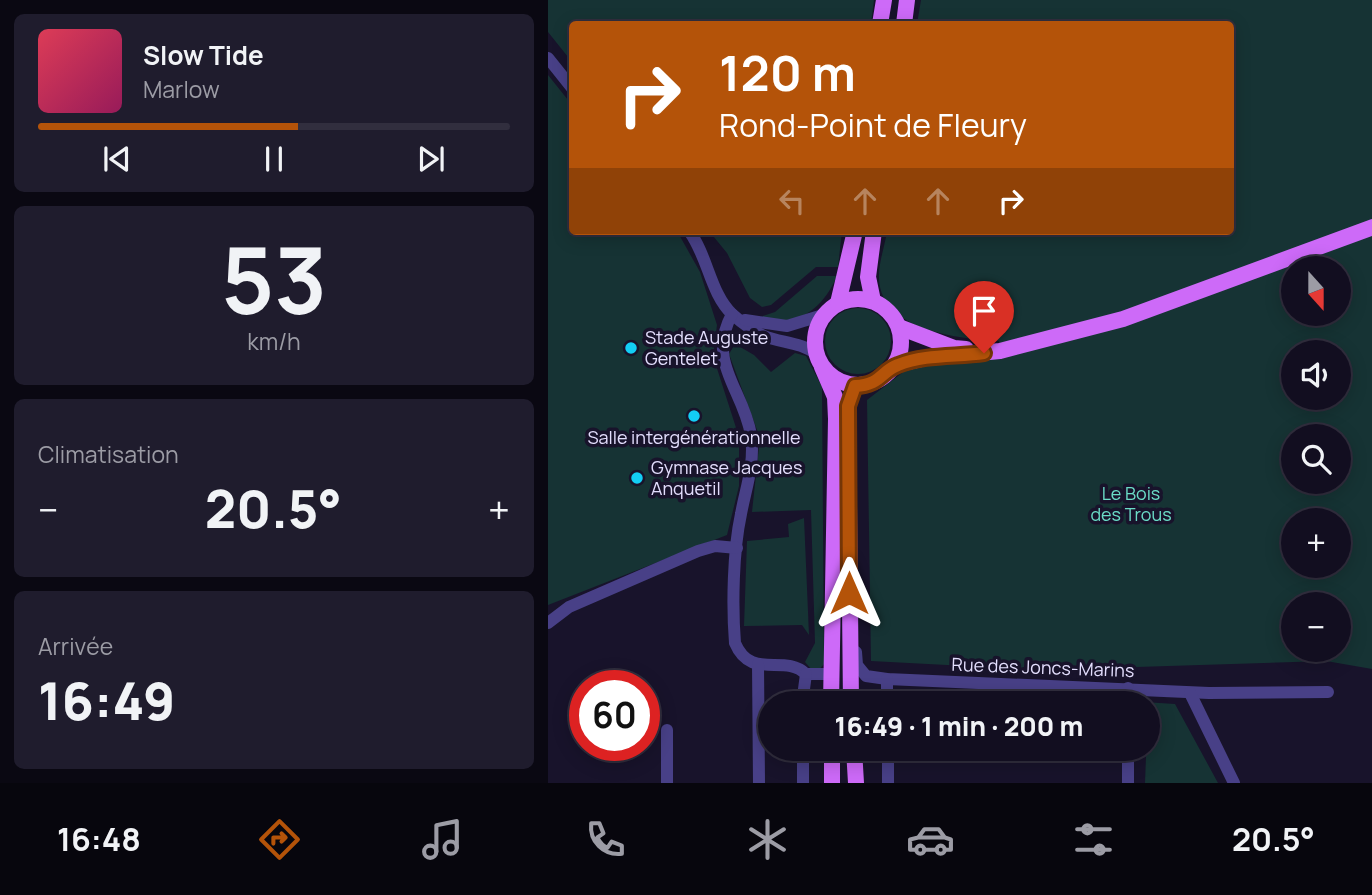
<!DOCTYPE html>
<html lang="fr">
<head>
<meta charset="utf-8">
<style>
  :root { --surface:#120e20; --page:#1f1c2d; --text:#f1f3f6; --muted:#9c9ca5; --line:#312e3e; --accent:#b45309 }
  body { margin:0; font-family:Manrope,sans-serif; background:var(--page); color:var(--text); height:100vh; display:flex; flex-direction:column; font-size:26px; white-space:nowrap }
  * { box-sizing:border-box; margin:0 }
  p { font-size:23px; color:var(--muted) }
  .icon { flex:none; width:38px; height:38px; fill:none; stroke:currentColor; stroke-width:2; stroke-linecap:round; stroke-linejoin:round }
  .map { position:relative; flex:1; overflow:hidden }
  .sheet { display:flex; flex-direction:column; gap:14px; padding:14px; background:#0a0812; width:548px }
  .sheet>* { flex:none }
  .banner { position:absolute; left:21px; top:21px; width:665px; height:214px; border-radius:7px; box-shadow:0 4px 18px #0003,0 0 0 2px var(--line); background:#b45309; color:#fff; overflow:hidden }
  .needle { width:46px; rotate:159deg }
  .tools { position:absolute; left:733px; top:256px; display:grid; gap:14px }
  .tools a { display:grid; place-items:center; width:70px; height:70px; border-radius:50%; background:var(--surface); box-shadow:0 4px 18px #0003,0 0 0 2px var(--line); font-size:35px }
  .speed { position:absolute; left:21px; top:670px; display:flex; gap:14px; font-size:35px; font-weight:700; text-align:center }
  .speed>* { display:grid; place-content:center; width:91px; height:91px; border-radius:50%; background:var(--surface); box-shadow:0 4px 18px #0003,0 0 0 2px var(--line); line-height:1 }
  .speed .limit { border:10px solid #d22; background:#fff; color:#111 }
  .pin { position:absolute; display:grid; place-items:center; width:60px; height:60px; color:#fff; margin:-72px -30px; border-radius:50% 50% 50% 0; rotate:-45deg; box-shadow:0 0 7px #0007 }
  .pin .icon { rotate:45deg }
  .me { position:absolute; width:77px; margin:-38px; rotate:0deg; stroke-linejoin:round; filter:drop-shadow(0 0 5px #0008) }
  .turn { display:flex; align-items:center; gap:24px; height:147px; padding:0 35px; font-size:32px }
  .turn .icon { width:91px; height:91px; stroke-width:2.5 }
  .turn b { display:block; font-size:49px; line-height:60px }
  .lanes { display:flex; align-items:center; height:66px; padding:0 35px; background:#0003; justify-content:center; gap:35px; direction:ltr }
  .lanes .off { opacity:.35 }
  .big { font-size:52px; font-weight:800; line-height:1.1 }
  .sheet .widget { flex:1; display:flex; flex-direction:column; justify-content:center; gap:10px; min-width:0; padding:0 24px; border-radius:10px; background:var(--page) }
  .sheet .dial { align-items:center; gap:0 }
  .dial b { font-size:91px; line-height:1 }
  .song { display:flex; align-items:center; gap:21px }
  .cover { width:84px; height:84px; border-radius:10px; background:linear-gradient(135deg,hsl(350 70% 55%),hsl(330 70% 35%)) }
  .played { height:7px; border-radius:4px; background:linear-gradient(90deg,var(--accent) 55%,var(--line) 55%) }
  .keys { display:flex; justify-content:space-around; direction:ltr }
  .heat { display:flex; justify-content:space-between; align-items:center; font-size:38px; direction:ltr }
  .trip { position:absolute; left:210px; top:691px; width:402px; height:70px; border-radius:35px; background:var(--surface); box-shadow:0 4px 18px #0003,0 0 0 2px var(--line); font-weight:800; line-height:70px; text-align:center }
  .menu { display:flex; height:112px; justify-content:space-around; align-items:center; background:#07060d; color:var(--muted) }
  .menu .icon { width:49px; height:49px }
  .menu .on { color:var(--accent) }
  .menu b { font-size:32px; color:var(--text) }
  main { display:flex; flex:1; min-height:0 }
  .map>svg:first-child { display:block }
  .green { fill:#163334; fill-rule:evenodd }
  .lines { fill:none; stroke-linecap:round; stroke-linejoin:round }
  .minor { stroke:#484087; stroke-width:12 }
  .major { stroke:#cd6af8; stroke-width:16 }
  .route-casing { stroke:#753606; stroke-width:18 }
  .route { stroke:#b45309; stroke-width:12 }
  .poi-dot { fill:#13cef4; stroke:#18132b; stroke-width:2.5 }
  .labels { text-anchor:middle; stroke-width:7; stroke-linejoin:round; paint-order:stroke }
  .poi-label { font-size:18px; fill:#e3defd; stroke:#18132b; text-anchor:start }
  .park-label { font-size:18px; fill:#6bdcc7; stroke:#18132b }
  .street-label { font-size:18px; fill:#e3defd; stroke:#18132b }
</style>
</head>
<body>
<main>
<section class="sheet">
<div class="widget">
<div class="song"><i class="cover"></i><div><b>Slow Tide</b><p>Marlow</p></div></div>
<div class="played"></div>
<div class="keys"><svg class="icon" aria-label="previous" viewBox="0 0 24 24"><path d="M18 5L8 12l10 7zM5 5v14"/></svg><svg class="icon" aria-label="pause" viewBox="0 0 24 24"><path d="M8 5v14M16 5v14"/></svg><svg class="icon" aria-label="next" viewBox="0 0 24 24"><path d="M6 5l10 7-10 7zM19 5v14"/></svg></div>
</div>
<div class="widget dial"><b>53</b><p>km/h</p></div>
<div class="widget"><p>Climatisation</p>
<div class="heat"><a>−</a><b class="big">20.5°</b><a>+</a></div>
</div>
<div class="widget"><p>Arrivée</p><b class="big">16:49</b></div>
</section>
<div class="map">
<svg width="825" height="783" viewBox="0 0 825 783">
  <rect width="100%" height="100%" fill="#18132b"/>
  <g class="green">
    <polygon points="0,0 326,0 323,24 24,24 24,62 0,32"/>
    <path d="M 373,0 L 824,0 L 824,669 L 778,661 L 493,670 L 323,661 L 319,400 L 363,366 L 452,356 L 451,341 C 413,339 333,331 331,279 C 330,264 337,246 339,231 L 682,231 L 682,24 L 369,24 ZM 746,268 L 791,268 L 791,313 L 746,313 ZM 746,352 L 791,352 L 791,397 L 746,397 ZM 746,436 L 791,436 L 791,481 L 746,481 ZM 746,520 L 791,520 L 791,565 L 746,565 ZM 746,604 L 791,604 L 791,649 L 746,649 Z"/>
    <polygon points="0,75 24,105 24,231 129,231 152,272 169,325 165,356 191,437 191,486 179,535 0,605"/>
    <polygon points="161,231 294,231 290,267 268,267 223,305 214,307 202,298 179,253"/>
    <path d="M 269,276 L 289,276 C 274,310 250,328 212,317 L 227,312 Z"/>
    <circle cx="310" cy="341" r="33"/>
    <polygon points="187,344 206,355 223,372 247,353 258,356 274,387 276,664 270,671 263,669 257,662 267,643 263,510 204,512 212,438 181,354"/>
    <polygon points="256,518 261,635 254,625 196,626 199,541 241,537 240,524"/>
    <polygon points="596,702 627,704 670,783 597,783 600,704"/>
  </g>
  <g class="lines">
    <g class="minor">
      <polyline points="0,58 24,88"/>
      <path d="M 141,231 C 160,256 162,293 184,314 C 193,322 205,331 216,336 C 234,343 253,342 268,354"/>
      <path d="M 184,314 C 158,363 195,388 203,435 C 207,464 198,487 193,514 C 185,551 184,606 187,643 C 203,681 236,653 258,674 L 282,674"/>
      <polyline points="197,320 239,326 275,315"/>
      <polyline points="0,623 21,607 150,551 167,546 189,548"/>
      <polyline points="308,652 309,665 318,676 339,679 661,693 780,692"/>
      <polyline points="210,664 211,783"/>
      <polyline points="339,679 339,704"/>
      <polyline points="642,693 686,783"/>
      <polyline points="254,704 258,674"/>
      <polyline points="580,704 580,688"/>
      <polyline points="119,730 119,783"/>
      <polyline points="255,749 255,783"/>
      <polyline points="340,749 340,783"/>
      <polyline points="580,749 580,783"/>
    </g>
    <g class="major">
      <polyline points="332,24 336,0"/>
      <polyline points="356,24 359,0"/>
      <circle cx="310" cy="342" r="43"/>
      <polyline points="325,301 320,277 326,231"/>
      <polyline points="290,303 307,231"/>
      <polyline points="351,327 406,348 418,349"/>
      <polyline points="347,365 378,358 452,351 575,319 825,227"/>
      <polyline points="274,367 287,397 288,419 283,704"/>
      <polyline points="303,704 300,406 307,386"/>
      <polyline points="284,749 284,783"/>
      <polyline points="306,749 308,783"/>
    </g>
  </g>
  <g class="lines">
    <g class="route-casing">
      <path id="route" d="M 301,593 L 300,406 L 307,386 C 333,385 333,371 350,365 C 377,354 408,357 436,353"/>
    </g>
    <use href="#route" class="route"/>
  </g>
  <g class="poi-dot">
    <circle cx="83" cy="348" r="7"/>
    <circle cx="146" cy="416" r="7"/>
    <circle cx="89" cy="478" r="7"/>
  </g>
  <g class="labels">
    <g class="poi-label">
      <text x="97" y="344">Stade Auguste<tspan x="97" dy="21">Gentelet</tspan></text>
      <text x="146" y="444" text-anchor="middle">Salle intergénérationnelle</text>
      <text x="103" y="474">Gymnase Jacques<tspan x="103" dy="21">Anquetil</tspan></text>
    </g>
    <g class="park-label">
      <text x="583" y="500">Le Bois<tspan x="583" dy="21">des Trous</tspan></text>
    </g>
    <g class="street-label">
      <text transform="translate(495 668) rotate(2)" y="6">Rue des Joncs-Marins</text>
    </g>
  </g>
</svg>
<div class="tools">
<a><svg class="needle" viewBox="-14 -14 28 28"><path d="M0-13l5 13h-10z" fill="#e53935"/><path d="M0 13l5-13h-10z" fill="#9c9ca5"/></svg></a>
<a><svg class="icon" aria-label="sound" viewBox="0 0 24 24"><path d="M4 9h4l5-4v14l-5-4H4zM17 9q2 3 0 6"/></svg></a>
<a><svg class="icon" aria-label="search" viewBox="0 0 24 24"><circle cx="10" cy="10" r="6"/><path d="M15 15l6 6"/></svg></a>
<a>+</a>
<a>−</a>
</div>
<div class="speed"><div class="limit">60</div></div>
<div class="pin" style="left:436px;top:353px;background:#d93025"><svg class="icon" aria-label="arrive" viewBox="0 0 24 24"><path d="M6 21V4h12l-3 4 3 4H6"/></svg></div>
<svg class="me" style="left:301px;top:593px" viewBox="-20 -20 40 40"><path d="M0-17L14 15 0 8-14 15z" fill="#b45309" stroke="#fff" stroke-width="4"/></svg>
<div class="trip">16:49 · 1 min · 200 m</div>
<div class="banner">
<div class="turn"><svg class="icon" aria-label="right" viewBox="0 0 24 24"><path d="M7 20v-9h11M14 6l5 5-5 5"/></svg><div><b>120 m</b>Rond-Point de Fleury</div></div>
<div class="lanes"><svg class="icon off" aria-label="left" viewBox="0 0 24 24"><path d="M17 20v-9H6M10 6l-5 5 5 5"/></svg><svg class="icon off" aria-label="ahead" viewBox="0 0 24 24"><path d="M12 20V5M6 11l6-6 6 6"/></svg><svg class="icon off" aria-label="ahead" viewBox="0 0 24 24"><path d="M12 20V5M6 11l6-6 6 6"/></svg><svg class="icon" aria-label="right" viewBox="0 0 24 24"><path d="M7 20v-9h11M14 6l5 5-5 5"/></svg></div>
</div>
</div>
</main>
<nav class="menu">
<b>16:48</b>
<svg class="icon on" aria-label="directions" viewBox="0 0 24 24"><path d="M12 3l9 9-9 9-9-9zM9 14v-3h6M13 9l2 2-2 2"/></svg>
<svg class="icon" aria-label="music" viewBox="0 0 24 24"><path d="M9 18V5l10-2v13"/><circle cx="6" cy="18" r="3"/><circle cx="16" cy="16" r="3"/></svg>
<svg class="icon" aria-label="phone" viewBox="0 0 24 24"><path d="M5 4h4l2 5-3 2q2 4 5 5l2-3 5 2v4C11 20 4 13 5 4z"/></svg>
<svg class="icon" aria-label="climate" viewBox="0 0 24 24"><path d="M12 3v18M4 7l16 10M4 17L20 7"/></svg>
<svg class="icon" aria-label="car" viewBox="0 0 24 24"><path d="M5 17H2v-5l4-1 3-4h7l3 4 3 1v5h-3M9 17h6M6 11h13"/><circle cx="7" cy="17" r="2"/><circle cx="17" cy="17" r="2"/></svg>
<svg class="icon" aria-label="filters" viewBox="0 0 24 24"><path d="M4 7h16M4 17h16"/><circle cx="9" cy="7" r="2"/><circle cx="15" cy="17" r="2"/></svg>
<b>20.5°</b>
</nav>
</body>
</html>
